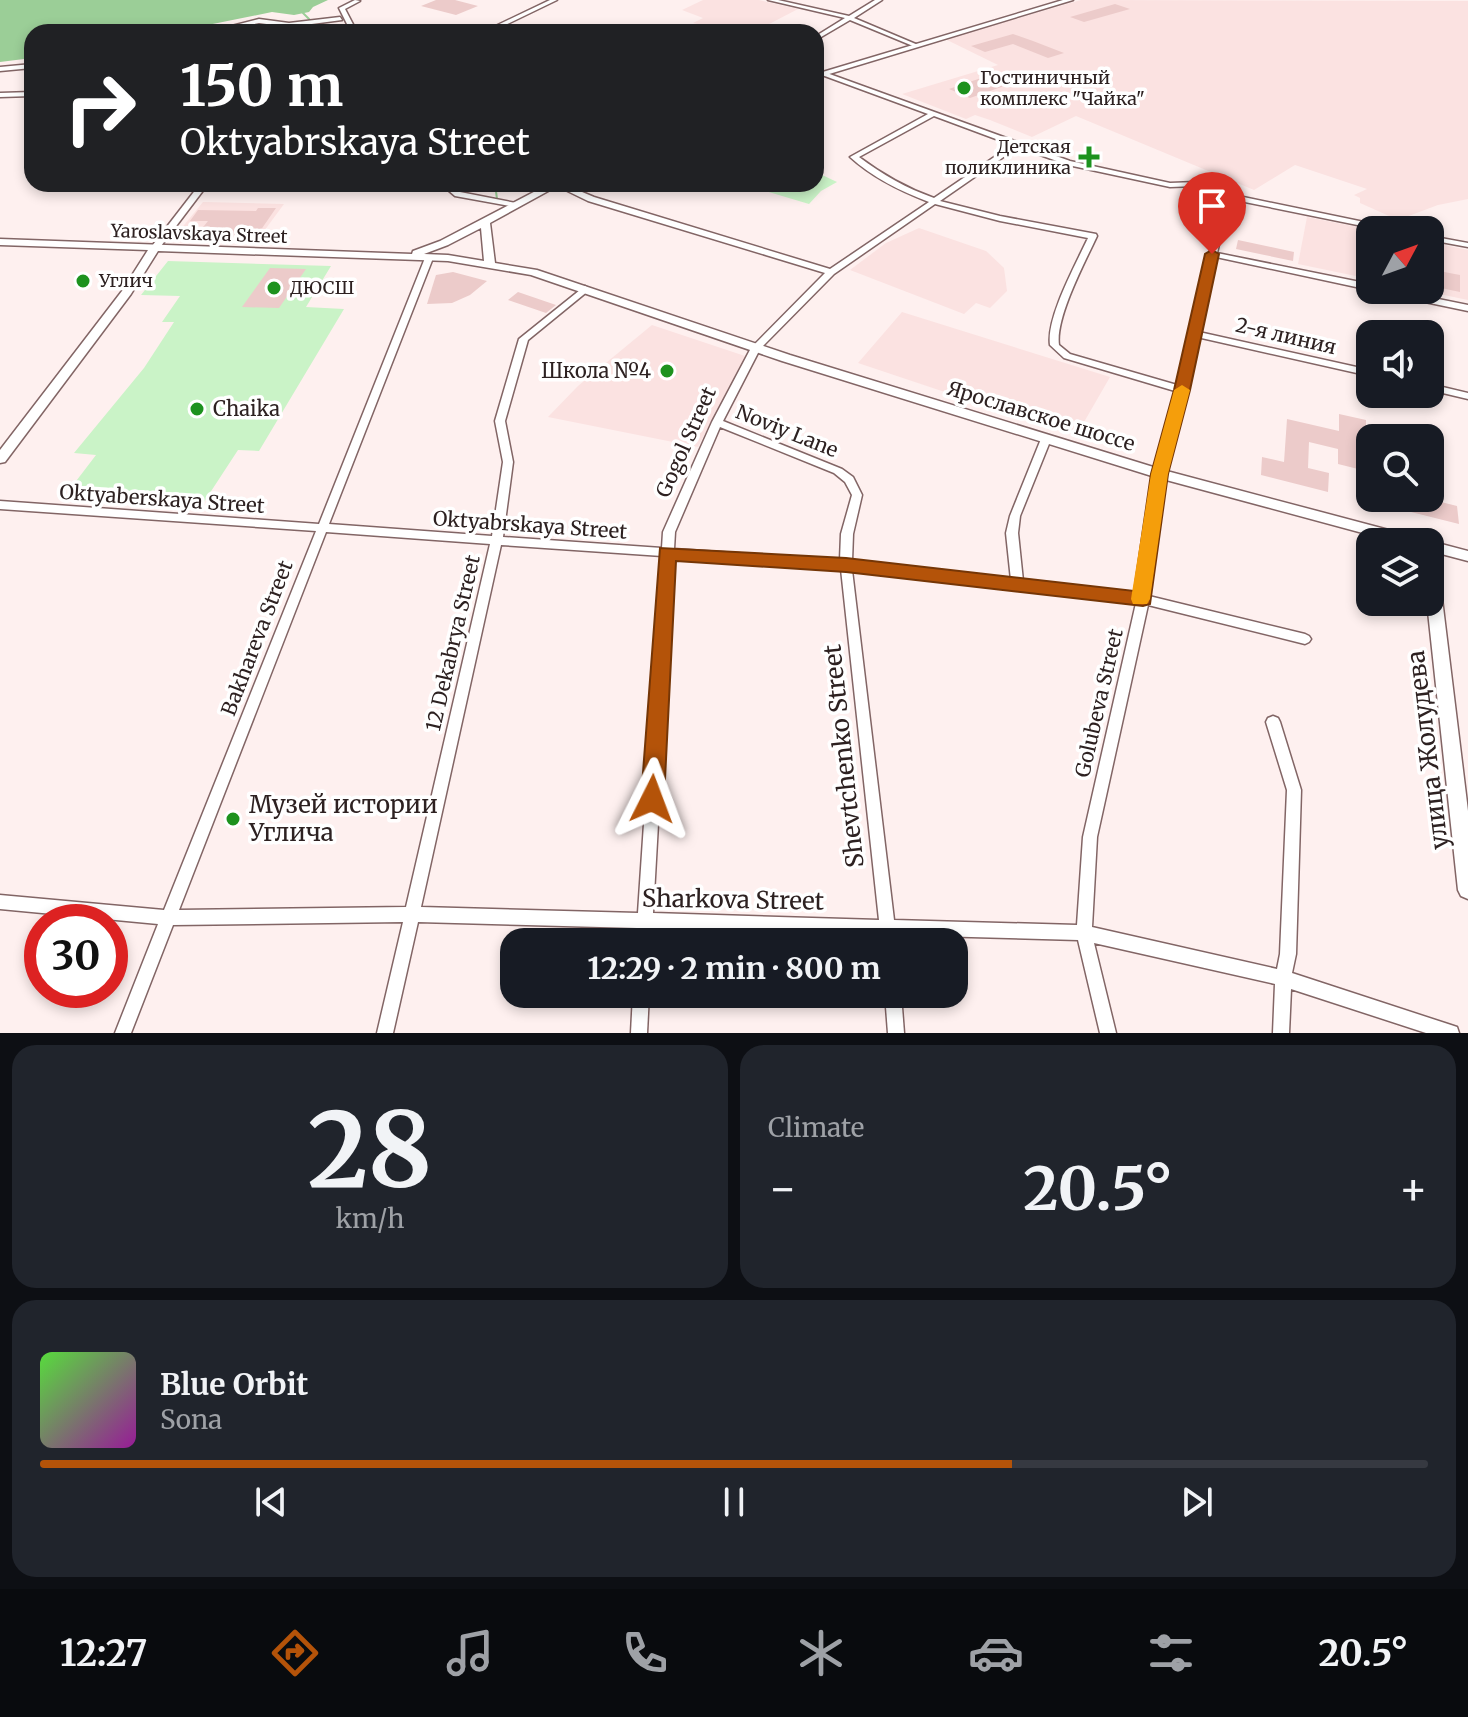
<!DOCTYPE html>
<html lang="en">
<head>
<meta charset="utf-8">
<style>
  :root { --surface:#171b24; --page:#20242c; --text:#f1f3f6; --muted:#9ea1a6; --line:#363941; --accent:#b45309 }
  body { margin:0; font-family:Merriweather,serif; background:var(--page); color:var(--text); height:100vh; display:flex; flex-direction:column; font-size:30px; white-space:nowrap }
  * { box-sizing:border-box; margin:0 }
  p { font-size:26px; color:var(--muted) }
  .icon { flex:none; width:44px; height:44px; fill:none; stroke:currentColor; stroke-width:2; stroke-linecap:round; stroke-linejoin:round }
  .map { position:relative; height:1033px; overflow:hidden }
  .side { display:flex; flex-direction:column; gap:12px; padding:12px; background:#0d0f14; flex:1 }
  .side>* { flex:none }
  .hud { position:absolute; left:24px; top:24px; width:800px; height:168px; border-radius:24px; box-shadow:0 4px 12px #0003; background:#202124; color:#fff; overflow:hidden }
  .needle { width:52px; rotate:49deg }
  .fabs { position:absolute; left:1356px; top:216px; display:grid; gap:16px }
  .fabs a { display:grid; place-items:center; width:88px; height:88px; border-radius:16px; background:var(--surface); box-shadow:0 4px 12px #0003; font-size:40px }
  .speed { position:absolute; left:24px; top:904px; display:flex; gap:16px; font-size:40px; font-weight:700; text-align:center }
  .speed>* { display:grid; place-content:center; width:104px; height:104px; border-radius:50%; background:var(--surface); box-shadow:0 4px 12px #0003; line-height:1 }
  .speed .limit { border:12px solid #d22; background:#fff; color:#111 }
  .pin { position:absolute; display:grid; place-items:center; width:68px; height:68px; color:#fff; margin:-82px -34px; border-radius:50% 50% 50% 0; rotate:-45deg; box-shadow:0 0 8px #0007 }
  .pin .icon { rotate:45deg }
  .me { position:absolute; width:88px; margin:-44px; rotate:3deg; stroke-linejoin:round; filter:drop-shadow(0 0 6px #0008) }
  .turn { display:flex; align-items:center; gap:28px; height:168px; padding:0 24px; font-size:36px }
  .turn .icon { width:104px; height:104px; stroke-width:2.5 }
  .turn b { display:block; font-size:56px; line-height:68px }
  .big { font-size:60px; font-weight:700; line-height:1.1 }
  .side .card { flex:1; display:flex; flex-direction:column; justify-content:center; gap:12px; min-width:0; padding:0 28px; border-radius:24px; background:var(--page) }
  .side .dial { align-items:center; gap:0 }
  .dial b { font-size:104px; line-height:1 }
  .song { display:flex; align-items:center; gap:24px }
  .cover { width:96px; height:96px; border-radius:12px; background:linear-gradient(135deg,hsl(110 70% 55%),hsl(300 70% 35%)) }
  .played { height:8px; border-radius:4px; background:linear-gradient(90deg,var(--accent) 70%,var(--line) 70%) }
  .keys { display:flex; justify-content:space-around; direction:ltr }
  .heat { display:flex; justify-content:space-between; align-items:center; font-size:44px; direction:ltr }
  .side .tiles { flex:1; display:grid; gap:12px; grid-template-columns:1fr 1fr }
  .card:last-child { grid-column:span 2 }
  .trip { position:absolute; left:500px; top:928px; width:468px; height:80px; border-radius:24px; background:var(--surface); box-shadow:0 4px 12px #0003; font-weight:700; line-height:80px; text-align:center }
  .tabs { display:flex; height:128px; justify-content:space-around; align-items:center; background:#090b0e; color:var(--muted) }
  .tabs .icon { width:56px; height:56px }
  .tabs .current { color:var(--accent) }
  .tabs b { font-size:36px; color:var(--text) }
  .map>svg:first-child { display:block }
  .built { fill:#fbe2e1 }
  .green { fill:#caf3c7 }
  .water { fill:#9bce97 }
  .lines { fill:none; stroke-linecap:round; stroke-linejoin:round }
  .stream { stroke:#9bce97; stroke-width:2 }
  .building { fill:#eccbca }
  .minor-casing { stroke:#826565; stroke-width:3 }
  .major-casing { stroke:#826565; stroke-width:3 }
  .minor { fill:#fff; fill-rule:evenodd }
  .major { fill:#fff; fill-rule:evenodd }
  .route { fill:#b45309; stroke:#753606; stroke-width:2 }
  .slow { fill:#f59e0b }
  .poi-dot { fill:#1d921e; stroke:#fff; stroke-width:3 }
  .labels { text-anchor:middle; stroke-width:7; stroke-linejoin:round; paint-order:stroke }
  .far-poi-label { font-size:18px; fill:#2d2121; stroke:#fff; text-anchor:start }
  .far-street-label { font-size:18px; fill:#2d2121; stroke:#fff }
  .street-label { font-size:20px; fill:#2d2121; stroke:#fff }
  .poi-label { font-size:20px; fill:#2d2121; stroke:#fff; text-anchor:end }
  .near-street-label { font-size:24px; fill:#2d2121; stroke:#fff }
  .near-poi-label { font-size:24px; fill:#2d2121; stroke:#fff; text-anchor:start }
</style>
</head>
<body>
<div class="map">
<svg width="1468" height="1033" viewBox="0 0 1468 1033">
  <rect width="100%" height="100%" fill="#fef0ef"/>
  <g class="built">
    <polygon points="703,0 759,0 798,9 754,32 730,32 693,23 703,18 682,10"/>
    <polygon points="1081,0 1468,1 1468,199 1438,205 1398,220 1360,203 1360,198 1354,195 1367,189 1295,165 1254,190 1076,116 1032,137 990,120 975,115 966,119 902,94 998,65 945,39"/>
    <polygon points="203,202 284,204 256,242 171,241"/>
    <polygon points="1307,217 1372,230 1370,279 1298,264"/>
    <polygon points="919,228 986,251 1004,268 1007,291 990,308 976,303 964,314 850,270 886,243"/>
    <polygon points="1430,242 1468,250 1468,300 1420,290 1430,290"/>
    <polygon points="902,312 1049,358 1110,377 1076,436 858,363"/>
    <polygon points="652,325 745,356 698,447 548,417 578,386"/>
  </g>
  <g class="green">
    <polygon points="820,174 837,182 821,191 809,204 742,184 768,184 782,189 816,184 816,176"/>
    <polygon points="168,261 331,266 306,307 344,309 259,451 238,450 204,502 67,493 96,455 74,453 144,368 174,322 162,322 180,296 141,295"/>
  </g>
  <polygon class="water" points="0,0 328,0 313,7 309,12 294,15 272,12 173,32 32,32 32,58 0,62"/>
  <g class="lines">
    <g class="stream">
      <polyline points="303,13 322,32"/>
      <polyline points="495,184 497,199"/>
    </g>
  </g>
  <g class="building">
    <polygon points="436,0 455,0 478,6 456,15 421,6"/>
    <polygon points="1115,4 1130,9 1084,22 1070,17"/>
    <polygon points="1013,34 1033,41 1064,53 1048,58 1013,44 985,52 971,46"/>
    <polygon points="984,77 1007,85 970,98 949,89"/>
    <polygon points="258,208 276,208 256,237 196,236 208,221 190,221 198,210 256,211"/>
    <polygon points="1238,240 1294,252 1293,261 1236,249"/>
    <polygon points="270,268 306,269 279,308 242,307"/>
    <polygon points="1439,271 1460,275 1460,292 1441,288"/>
    <polygon points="453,272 487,281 470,295 452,303 427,304 436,275"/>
    <polygon points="518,292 556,305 546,313 508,300"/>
    <polygon points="1339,414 1366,420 1366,438 1370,439 1366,471 1338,464 1338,449 1309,442 1308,468 1329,473 1328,492 1261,475 1262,457 1284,462 1287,419 1339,431"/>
    <polygon points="1368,498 1425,498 1457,506 1459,524 1367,501"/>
  </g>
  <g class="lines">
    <g class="minor-casing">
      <g id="minor">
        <polygon points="355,0 360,1 345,9 357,32 351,32 339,8"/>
        <polygon points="550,0 557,0 501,27 518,32 497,29 491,32 483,32"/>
        <polygon points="768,0 778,0 849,16 875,0 882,0 854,18 918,45 913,46 850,20 816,40 816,36 845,18"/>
        <polygon points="340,17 342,20 289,27 259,23 218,32 208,32 259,19 289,23"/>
        <polygon points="32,64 32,68 0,71 0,67"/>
        <path d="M 824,72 L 1070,161 L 1170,183 L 1197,182 L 1229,194 L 1393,228 L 1397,230 L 1382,230 L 1230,199 L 1217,253 L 1370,284 L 1370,290 L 1216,257 L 1199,332 L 1370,370 L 1370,376 L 1197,337 L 1186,388 L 1187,390 L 1185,392 L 1165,474 L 1149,596 L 1305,634 L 1309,636 L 1311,639 L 1309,642 L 1305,644 L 1148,605 L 1097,837 L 1092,927 L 1277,969 L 1280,954 L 1287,790 L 1266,722 L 1268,718 L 1273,716 L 1278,718 L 1280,722 L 1301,790 L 1296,954 L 1292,973 L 1451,1025 L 1457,1027 L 1459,1033 L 1426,1033 L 1291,989 L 1289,1033 L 1273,1033 L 1275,984 L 1094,943 L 1116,1033 L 1100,1033 L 1078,940 L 896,935 L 897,942 L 881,942 L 880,935 L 653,928 L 652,942 L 636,942 L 637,928 L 418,922 L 393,1033 L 377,1033 L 403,922 L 173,925 L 131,1033 L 115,1033 L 158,924 L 0,909 L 0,895 L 164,910 L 316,531 L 0,509 L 0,501 L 319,524 L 425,258 L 429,256 L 433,258 L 329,524 L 492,536 L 503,462 L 495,421 L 519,339 L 585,286 L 589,289 L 588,291 L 528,340 L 505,421 L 513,462 L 503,537 L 662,548 L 663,532 L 712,422 L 751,348 L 825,273 L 588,201 L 553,184 L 563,184 L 594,197 L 830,269 L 929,202 C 900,191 873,178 850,157 L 928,114 L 822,75 L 822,73 ZM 934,116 L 1012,145 L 934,198 C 906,188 883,175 859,157 ZM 1018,147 L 1068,165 L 1170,187 L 1196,186 L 1223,197 L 1177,385 L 1070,354 L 1059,345 C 1055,318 1085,262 1097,236 L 1096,234 L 1000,216 L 940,201 ZM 935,204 L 1000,221 L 1088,238 C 1076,264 1046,318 1050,345 L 1064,358 L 1175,391 L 1155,474 L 1138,594 L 1023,581 L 1018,533 L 1020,516 L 1051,439 L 1050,437 L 1042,437 L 1041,439 L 1010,516 L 1006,533 L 1011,580 L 852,561 L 853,534 L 862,495 L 853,477 L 842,469 L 723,421 L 760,349 L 834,274 ZM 720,427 L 834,473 L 845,482 L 852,495 L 841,534 L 840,560 L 674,549 L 675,532 ZM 326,532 L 490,544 L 406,907 L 179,910 ZM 501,545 L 662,556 L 638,913 L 421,907 ZM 673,557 L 841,569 L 879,920 L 653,913 ZM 852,570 L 1136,603 L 1083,837 L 1077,925 L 894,920 Z"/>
        <polygon points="32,92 32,96 0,97 0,93"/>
        <polygon points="200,184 208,184 158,250 152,250 152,246"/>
        <polygon points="449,184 457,184 456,189 460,192 516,203 520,205 516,207 455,196 448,190"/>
        <polygon points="1430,236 1468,243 1468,247 1430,240"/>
        <polygon points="1378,290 1394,290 1468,305 1468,311 1382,293"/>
        <polygon points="1430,384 1468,393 1468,399 1430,390"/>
        <polygon points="633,994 649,994 647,1033 631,1033"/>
        <polygon points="885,994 901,994 904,1033 888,1033"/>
      </g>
    </g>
    <g class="major-casing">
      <g id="major">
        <polygon points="1063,0 1073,0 816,78 816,74"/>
        <path d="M 549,184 L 561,184 L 490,223 L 495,263 L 537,270 L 790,355 L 1163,470 L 1415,537 L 1422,542 L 1396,542 L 1155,477 L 782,361 L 531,275 L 448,261 L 158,251 L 131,294 L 5,462 L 0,463 L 0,450 L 122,291 L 148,250 L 0,245 L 0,239 L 412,254 L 413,251 L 440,241 ZM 481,228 L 484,261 L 448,255 L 424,254 L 448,245 Z"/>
        <polygon points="1430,541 1468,551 1468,561 1430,551 1430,542 1426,542"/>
        <polygon points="1430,553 1435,554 1437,558 1468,811 1468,899 1461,896 1458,890 1427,602 1430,602"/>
      </g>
    </g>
    <use href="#minor" class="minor"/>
    <use href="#major" class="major"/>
  </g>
  <polygon class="route" points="1212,250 1219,254 1190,390 1168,474 1150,604 1143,606 846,572 676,561 664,799 661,807 652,810 644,807 641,799 660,548 846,558 1134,591 1151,474 1174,390 1205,254"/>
  <polygon class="slow" points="1182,385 1190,390 1168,474 1150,599 1147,604 1133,604 1131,599 1151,474 1174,390"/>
  <g class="poi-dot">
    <circle cx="964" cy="88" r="8"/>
    <path d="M1085 145h8v8h8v8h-8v8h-8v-8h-8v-8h8z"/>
    <circle cx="83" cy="281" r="8"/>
    <circle cx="274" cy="288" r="8"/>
    <circle cx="667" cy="371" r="8"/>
    <circle cx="197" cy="409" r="8"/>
    <circle cx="233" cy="819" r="8"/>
  </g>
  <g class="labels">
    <g class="far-poi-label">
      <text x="980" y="84">Гостиничный<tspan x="980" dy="21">комплекс "Чайка"</tspan></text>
      <text x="1071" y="153" text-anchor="end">Детская<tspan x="1071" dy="21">поликлиника</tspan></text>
      <text x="99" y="287">Углич</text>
      <text x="290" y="294">ДЮСШ</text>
    </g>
    <g class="far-street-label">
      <text transform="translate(199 234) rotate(2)" y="6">Yaroslavskaya Street</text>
    </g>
    <g class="street-label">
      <text transform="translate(1286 336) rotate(13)" y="7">2-я линия</text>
      <text transform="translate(1041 416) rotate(17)" y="7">Ярославское шоссе</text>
      <text transform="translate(787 431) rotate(22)" y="7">Noviy Lane</text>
      <text transform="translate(686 442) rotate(-66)" y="7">Gogol Street</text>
      <text transform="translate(162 499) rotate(4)" y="7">Oktyaberskaya Street</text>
      <text transform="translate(530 525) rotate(4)" y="7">Oktyabrskaya Street</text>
      <text transform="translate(257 638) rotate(-69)" y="7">Bakhareva Street</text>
      <text transform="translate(453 643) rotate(-77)" y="7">12 Dekabrya Street</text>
      <text transform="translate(1099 703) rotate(-77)" y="7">Golubeva Street</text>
    </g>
    <g class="poi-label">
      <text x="651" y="378">Школа №4</text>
      <text x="213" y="416" text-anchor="start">Chaika</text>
    </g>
    <g class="near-street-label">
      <text transform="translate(1428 750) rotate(-97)" y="8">улица Жолудева</text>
      <text transform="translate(844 756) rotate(-96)" y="8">Shevtchenko Street</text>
      <text transform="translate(733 900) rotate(1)" y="8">Sharkova Street</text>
    </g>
    <g class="near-poi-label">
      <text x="249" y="813">Музей истории<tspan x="249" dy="28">Углича</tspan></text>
    </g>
  </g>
</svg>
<div class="fabs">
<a><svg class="needle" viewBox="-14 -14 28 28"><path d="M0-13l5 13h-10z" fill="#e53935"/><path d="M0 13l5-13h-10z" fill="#9ea1a6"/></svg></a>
<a><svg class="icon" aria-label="sound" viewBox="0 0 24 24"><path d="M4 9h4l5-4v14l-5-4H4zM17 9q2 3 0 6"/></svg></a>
<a><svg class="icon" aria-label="search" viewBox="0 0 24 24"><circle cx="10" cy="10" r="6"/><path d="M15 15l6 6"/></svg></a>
<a><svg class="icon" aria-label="layers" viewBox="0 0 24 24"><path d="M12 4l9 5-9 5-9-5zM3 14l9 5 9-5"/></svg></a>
</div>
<div class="speed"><div class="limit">30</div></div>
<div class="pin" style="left:1212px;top:254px;background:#d93025"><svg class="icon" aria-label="arrive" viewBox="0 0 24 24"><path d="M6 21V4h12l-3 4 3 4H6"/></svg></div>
<svg class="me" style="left:652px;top:799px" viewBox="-20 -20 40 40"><path d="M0-17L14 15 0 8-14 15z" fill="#b45309" stroke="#fff" stroke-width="4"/></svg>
<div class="trip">12:29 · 2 min · 800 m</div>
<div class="hud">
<div class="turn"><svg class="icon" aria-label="right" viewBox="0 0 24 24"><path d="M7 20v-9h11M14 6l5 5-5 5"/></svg><div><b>150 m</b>Oktyabrskaya Street</div></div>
</div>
</div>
<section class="side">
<div class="tiles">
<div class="card dial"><b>28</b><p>km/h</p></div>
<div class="card"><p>Climate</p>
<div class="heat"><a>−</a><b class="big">20.5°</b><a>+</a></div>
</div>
<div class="card">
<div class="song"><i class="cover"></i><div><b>Blue Orbit</b><p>Sona</p></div></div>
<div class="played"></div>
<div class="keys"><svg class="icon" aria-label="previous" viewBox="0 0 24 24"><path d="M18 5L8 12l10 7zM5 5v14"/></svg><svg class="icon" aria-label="pause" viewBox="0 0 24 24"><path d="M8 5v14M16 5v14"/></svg><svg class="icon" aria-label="next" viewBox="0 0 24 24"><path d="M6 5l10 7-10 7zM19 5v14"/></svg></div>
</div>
</div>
</section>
<nav class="tabs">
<b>12:27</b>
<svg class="icon current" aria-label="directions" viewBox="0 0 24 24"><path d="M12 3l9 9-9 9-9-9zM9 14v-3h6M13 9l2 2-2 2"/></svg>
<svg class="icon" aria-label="music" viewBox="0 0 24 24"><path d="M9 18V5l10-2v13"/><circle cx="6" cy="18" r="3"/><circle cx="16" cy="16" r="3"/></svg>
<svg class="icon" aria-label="phone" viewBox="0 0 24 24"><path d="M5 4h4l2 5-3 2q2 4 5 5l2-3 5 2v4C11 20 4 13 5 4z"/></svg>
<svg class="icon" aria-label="climate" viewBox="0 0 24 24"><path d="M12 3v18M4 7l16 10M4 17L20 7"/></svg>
<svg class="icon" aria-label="car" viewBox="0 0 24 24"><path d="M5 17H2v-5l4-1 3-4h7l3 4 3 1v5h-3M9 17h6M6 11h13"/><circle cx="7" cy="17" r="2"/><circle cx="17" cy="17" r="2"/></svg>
<svg class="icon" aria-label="filters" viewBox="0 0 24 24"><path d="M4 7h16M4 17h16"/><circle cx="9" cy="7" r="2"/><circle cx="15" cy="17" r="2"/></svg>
<b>20.5°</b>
</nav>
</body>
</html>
